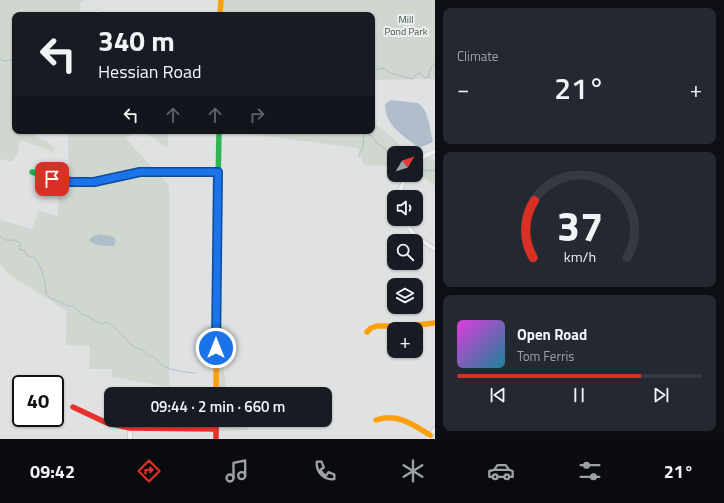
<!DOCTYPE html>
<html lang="en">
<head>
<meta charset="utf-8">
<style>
  :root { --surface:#171b24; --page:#242831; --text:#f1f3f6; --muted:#9ea1a6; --line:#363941; --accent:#d93025 }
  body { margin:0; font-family:"Titillium Web",sans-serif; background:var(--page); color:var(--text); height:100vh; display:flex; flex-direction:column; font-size:15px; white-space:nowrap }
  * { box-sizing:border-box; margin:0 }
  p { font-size:13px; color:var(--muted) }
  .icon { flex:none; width:22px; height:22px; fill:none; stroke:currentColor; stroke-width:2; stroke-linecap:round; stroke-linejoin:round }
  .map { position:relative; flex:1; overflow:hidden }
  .panel { display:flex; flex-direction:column; gap:8px; padding:8px; background:#0d0f14; width:289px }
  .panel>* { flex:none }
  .hud { position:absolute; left:12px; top:12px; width:363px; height:122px; border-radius:8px; box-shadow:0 1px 3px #0004; background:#171b24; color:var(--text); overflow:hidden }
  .needle { width:26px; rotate:51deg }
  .controls { position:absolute; left:387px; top:146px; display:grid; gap:8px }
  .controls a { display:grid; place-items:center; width:36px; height:36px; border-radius:8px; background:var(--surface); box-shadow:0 1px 3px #0004; font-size:20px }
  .speed { position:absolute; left:12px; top:375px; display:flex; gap:8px; font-size:20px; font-weight:700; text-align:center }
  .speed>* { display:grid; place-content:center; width:52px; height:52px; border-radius:50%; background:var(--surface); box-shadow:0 1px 3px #0004; line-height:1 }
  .speed .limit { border:2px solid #111; border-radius:6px; background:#fff; color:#111 }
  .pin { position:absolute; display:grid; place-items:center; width:34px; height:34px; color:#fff; margin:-17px; border-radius:8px; box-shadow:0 2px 6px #0006 }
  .me { position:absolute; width:44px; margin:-22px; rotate:0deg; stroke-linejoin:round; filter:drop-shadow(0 0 3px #0008) }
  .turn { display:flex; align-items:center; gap:14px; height:84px; padding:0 20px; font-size:18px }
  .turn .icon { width:52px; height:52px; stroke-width:2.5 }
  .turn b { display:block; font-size:28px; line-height:34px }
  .lanes { display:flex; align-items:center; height:38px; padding:0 20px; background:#0003; justify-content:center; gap:20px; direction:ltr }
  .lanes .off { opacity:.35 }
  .big { font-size:30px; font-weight:600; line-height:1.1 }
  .panel .tile { flex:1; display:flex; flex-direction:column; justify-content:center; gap:6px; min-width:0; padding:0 14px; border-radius:8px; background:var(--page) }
  .panel .dial { align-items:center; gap:0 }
  .dial svg { height:104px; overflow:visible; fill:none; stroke:var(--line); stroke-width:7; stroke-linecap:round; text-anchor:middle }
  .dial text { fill:var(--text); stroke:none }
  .song { display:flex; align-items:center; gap:12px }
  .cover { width:48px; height:48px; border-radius:6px; background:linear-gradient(135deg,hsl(300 70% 55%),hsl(190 70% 35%)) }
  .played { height:4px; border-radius:2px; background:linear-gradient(90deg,var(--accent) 75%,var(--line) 75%) }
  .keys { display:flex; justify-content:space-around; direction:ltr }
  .heat { display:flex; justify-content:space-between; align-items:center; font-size:22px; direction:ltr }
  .trip { position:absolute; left:104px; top:387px; width:228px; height:40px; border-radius:8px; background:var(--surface); box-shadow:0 1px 3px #0004; font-weight:600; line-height:40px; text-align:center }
  .dock { display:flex; height:64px; justify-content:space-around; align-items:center; background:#090b0e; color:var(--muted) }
  .dock .icon { width:28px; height:28px }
  .dock .on { color:var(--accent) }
  .dock b { font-size:18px; color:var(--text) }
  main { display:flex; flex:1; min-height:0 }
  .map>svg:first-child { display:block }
  .green { fill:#d0d7cf }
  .water { fill:#b0becc }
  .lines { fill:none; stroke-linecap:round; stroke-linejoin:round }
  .stream { stroke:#b0becc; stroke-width:1 }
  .street-casing { stroke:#bdbfc1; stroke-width:5 }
  .street { stroke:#eeeff0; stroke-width:4 }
  .fast { stroke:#30b455; stroke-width:5.5 }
  .slow { stroke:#ff9f0a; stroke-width:5.5 }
  .jam { stroke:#e5322d; stroke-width:5.5 }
  .route-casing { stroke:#114b97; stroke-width:10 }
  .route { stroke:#1a73e8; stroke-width:7 }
  .labels { text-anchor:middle; stroke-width:4; stroke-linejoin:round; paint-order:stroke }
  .park-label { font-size:10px; fill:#3e5437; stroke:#eceff3 }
</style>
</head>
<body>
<main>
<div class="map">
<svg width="435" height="439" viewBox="0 0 435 439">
  <rect width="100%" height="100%" fill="#dfe1e3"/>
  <g class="green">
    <polygon points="0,0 85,0 80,3 81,15 15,15 15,131 30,131 30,132 55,147 54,152 20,140 17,155 12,162 0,159"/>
    <polygon points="222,0 435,0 435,79 372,80 372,15 221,15"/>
    <polygon points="372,121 410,153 394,153 394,166 364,165 358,148 225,131 372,131"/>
    <polygon points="68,131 139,131 125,138 169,185 169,387 112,377 112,369 89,369 90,346 66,345 67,311 8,274 0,264 0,220 32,229 38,211 58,216 59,184 69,182"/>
    <polygon points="142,131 168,131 168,148"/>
    <polygon points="426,156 435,160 435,186 416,172 416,158 419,161"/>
    <polygon points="222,293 223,366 227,394 218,394 220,297"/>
    <polygon points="218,420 248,420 249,430 218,431"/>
  </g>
  <g class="water">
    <path d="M 391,100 L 418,103 C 429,110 430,130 433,142 L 419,148 C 404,136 385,126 385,104 Z"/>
    <path d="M 100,234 L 114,237 C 116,240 116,243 114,246 C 105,246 95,247 89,240 L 93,236 Z"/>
  </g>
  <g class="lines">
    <g class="stream">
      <polyline points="0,58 3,61 11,60 15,63"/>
      <polyline points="372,71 382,68 388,71 390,73 412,79 417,74 420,73 425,78 428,77 431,67 434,64 435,64"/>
      <polyline points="365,131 369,135 372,136 376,143 384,148 388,152 394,155"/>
      <path d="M 359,157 L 359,154 C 365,148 363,139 364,131"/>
      <polyline points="420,167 427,171 432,170 435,171"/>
      <path d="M 0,236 L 5,240 L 13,240 L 21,243 L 21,245 L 19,246 L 19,249 L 25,251 L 27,256 L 35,258 C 42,267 46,282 46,293 L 50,298 L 69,306 L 73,306 L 82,314 L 93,319 L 97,322 L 102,324 L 107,322 C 115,326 122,335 128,342 C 131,346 137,348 142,350 C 145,351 147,354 149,356 C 157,356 158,364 165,367 C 174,371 185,372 195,373"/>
    </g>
    <g class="street-casing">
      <g id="street">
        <polyline points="98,12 103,15"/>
        <polyline points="416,163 426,155 435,152"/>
        <polyline points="400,197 400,191 406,175"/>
        <path d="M 404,219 C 411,234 421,241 435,249"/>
        <polyline points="130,439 130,428"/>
        <polyline points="428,439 435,429"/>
      </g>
    </g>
    <use href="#street" class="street"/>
    <g class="fast">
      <polyline points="32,172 55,179 79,183 102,181 135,173 149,171 218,172"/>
      <polyline points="218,185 219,131"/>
    </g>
    <g class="slow">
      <polyline points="220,15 221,0"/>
      <polyline points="367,332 371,328 377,326 407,326 435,323"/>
      <polyline points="216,394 218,185"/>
      <path d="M 376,420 C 398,413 412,424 430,435"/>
    </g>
    <g class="jam">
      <polyline points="73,407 107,423 130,428 216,429"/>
      <polyline points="216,420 216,439"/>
    </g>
  </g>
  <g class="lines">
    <g class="route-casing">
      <polyline id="route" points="52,179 71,182 94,182 140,172 218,172 216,348"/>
    </g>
    <use href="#route" class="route"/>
  </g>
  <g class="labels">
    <g class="park-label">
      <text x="406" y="23">Mill<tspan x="406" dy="12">Pond Park</tspan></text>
    </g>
  </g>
</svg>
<div class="controls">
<a><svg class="needle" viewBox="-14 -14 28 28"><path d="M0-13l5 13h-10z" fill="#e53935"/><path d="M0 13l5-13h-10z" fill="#9ea1a6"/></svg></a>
<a><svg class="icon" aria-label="sound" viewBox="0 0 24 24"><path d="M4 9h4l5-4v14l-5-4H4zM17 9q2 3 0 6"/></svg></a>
<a><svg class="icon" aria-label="search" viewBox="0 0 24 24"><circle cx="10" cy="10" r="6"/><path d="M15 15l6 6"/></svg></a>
<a><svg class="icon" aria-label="layers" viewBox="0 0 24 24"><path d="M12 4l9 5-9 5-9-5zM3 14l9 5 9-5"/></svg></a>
<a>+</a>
</div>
<div class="speed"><div class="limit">40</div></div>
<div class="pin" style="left:52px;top:179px;background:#d93025"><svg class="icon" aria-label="arrive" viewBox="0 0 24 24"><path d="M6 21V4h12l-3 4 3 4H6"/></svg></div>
<svg class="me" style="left:216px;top:348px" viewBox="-20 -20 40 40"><circle r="17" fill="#1a73e8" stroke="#fff" stroke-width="3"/><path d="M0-11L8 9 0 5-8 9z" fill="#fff"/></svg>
<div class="trip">09:44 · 2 min · 660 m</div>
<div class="hud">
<div class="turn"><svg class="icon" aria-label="left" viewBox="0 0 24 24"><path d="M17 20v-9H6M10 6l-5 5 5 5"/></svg><div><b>340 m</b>Hessian Road</div></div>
<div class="lanes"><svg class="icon" aria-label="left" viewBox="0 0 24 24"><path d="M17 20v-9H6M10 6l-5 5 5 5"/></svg><svg class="icon off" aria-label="ahead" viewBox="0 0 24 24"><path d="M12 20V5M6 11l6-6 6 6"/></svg><svg class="icon off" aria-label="ahead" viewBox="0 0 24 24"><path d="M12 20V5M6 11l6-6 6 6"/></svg><svg class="icon off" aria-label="right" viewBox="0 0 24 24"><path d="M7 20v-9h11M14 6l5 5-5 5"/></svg></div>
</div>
</div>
<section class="panel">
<div class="tile"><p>Climate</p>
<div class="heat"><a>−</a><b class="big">21°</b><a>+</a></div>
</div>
<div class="tile dial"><svg viewBox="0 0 100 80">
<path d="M14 69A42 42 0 1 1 86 69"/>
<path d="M14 69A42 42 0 0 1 15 25" stroke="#d93025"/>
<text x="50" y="56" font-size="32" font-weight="700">37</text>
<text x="50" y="72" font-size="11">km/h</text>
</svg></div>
<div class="tile">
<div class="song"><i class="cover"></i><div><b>Open Road</b><p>Tom Ferris</p></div></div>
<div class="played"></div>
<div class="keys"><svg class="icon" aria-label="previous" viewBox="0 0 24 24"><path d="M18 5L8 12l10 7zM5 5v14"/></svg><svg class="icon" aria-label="pause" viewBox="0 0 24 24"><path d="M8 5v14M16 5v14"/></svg><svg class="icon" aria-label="next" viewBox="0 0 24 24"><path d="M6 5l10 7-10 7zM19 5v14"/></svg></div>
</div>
</section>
</main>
<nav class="dock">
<b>09:42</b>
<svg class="icon on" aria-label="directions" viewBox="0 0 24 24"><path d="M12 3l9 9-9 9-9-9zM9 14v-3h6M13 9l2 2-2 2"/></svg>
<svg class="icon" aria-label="music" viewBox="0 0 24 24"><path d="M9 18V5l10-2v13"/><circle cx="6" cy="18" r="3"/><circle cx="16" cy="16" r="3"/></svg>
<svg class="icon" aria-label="phone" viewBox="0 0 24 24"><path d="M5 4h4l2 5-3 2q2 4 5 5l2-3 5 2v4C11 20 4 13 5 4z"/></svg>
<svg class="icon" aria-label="climate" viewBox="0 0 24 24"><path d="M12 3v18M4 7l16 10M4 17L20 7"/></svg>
<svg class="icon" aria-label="car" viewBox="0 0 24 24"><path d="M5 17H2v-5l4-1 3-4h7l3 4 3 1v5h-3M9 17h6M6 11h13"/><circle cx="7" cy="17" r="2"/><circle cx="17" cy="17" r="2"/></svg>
<svg class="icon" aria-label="filters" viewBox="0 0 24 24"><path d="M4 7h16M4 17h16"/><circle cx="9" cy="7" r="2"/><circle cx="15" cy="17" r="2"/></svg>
<b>21°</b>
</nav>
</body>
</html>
